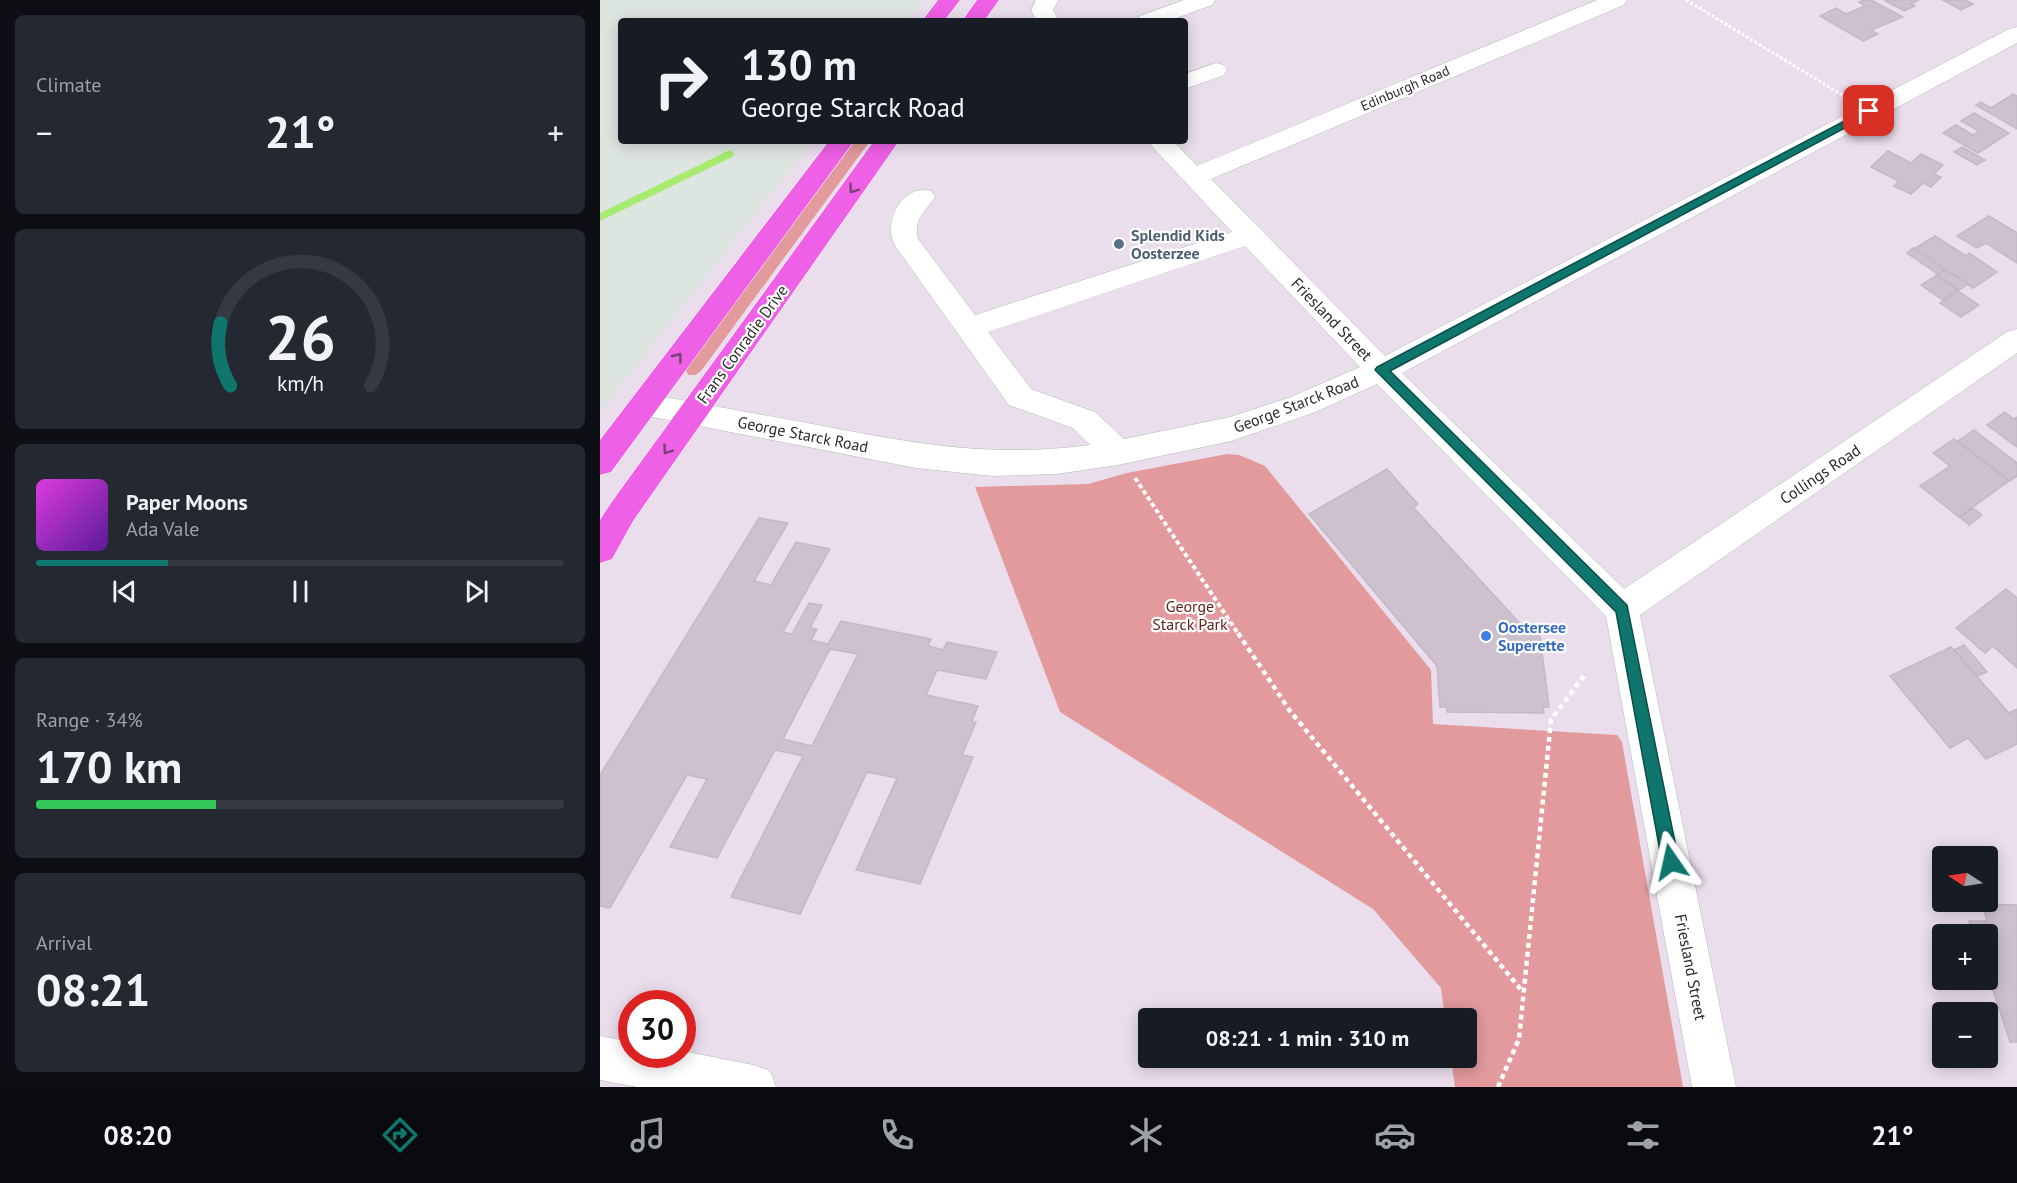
<!DOCTYPE html>
<html lang="en">
<head>
<meta charset="utf-8">
<style>
  :root { --surface:#171b24; --page:#242831; --text:#f1f3f6; --muted:#9ea1a6; --line:#363941; --accent:#0f766e }
  body { margin:0; font-family:"PT Sans",sans-serif; background:var(--page); color:var(--text); height:100vh; display:flex; flex-direction:column; font-size:22px; white-space:nowrap }
  * { box-sizing:border-box; margin:0 }
  p { font-size:20px; color:var(--muted) }
  .icon { flex:none; width:33px; height:33px; fill:none; stroke:currentColor; stroke-width:2; stroke-linecap:round; stroke-linejoin:round }
  .map { position:relative; flex:1; overflow:hidden }
  .panel { display:flex; flex-direction:column; gap:15px; padding:15px; background:#0d0f14; width:600px }
  .panel>* { flex:none }
  .banner { position:absolute; left:18px; top:18px; width:570px; height:126px; border-radius:6px; box-shadow:0 3px 15px #0003; background:#171b24; color:var(--text); overflow:hidden }
  .needle { width:39px; rotate:282deg }
  .tools { position:absolute; left:1332px; top:846px; display:grid; gap:12px }
  .tools a { display:grid; place-items:center; width:66px; height:66px; border-radius:6px; background:var(--surface); box-shadow:0 3px 15px #0003; font-size:30px }
  .speed { position:absolute; left:18px; top:990px; display:flex; gap:12px; font-size:30px; font-weight:700; text-align:center }
  .speed>* { display:grid; place-content:center; width:78px; height:78px; border-radius:50%; background:var(--surface); box-shadow:0 3px 15px #0003; line-height:1 }
  .speed .limit { border:9px solid #d22; background:#fff; color:#111 }
  .pin { position:absolute; display:grid; place-items:center; width:51px; height:51px; color:#fff; margin:-26px; border-radius:12px; box-shadow:0 3px 9px #0006 }
  .me { position:absolute; width:66px; margin:-33px; rotate:349deg; stroke-linejoin:round; filter:drop-shadow(0 0 4px #0008) }
  .turn { display:flex; align-items:center; gap:21px; height:126px; padding:0 24px; font-size:27px }
  .turn .icon { width:78px; height:78px; stroke-width:2.5 }
  .turn b { display:block; font-size:42px; line-height:51px }
  .big { font-size:45px; font-weight:700; line-height:1.1 }
  .panel .card { flex:1; display:flex; flex-direction:column; justify-content:center; gap:9px; min-width:0; padding:0 21px; border-radius:9px; background:var(--page) }
  .panel .dial { align-items:center; gap:0 }
  .dial svg { height:156px; overflow:visible; fill:none; stroke:var(--line); stroke-width:7; stroke-linecap:round; text-anchor:middle }
  .dial text { fill:var(--text); stroke:none }
  .song { display:flex; align-items:center; gap:18px }
  .cover { width:72px; height:72px; border-radius:9px; background:linear-gradient(135deg,hsl(300 70% 55%),hsl(270 70% 35%)) }
  .played { height:6px; border-radius:3px; background:linear-gradient(90deg,var(--accent) 25%,var(--line) 25%) }
  .keys { display:flex; justify-content:space-around; direction:ltr }
  .heat { display:flex; justify-content:space-between; align-items:center; font-size:33px; direction:ltr }
  .charge { height:9px; border-radius:4px; background:linear-gradient(90deg,#34c759 34%,var(--line) 0) }
  .trip { position:absolute; left:538px; top:1008px; width:339px; height:60px; border-radius:6px; background:var(--surface); box-shadow:0 3px 15px #0003; font-weight:700; line-height:60px; text-align:center }
  .tabs { display:flex; height:96px; justify-content:space-around; align-items:center; background:#090b0e; color:var(--muted) }
  .tabs .icon { width:42px; height:42px }
  .tabs .current { color:var(--accent) }
  .tabs b { font-size:27px; color:var(--text) }
  main { display:flex; flex:1; min-height:0 }
  .map>svg:first-child { display:block }
  .industrial { fill:#dde5e1 }
  .green { fill:#e29a9d }
  .lines { fill:none; stroke-linecap:round; stroke-linejoin:round }
  .stream { stroke:#a7ec71; stroke-width:7 }
  .building { fill:#cdc1ce; stroke:#c6b6c7; stroke-width:1.5; fill-rule:evenodd }
  .minor-casing { stroke:#b0beb2; stroke-width:1 }
  .major-casing { stroke:#fff; stroke-width:1 }
  .path-far2 { stroke:#fff; stroke-width:3; stroke-dasharray:3 2; stroke-linecap:butt }
  .path-far1 { stroke:#fff; stroke-width:4; stroke-dasharray:4.5 3; stroke-linecap:butt }
  .path { stroke:#fff; stroke-width:4.5; stroke-dasharray:5 4; stroke-linecap:butt }
  .minor { fill:#fff; fill-rule:evenodd }
  .major { fill:#ee60e5; fill-rule:evenodd }
  .oneway { stroke:#784075 }
  .route { fill:#0f766e; stroke:#0a4d48; stroke-width:1.5 }
  .service-dot { fill:#5c6f8a; stroke:#fff; stroke-width:2 }
  .shop-dot { fill:#3f7fe0; stroke:#fff; stroke-width:2 }
  .labels { text-anchor:middle; stroke-width:4.5; stroke-linejoin:round; paint-order:stroke }
  .far-street-label { font-size:14px; fill:#2a2a2a; stroke:#fff }
  .service-label { font-size:16px; font-weight:bold; fill:#4e5e75; stroke:#fff; text-anchor:start }
  .street-label { font-size:16px; fill:#2a2a2a; stroke:#fff }
  .park-label { font-size:16px; fill:#66221b; stroke:#fff }
  .shop-label { font-size:16px; font-weight:bold; fill:#366cbe; stroke:#fff; text-anchor:start }
</style>
</head>
<body>
<main>
<section class="panel">
<div class="card"><p>Climate</p>
<div class="heat"><a>−</a><b class="big">21°</b><a>+</a></div>
</div>
<div class="card dial"><svg viewBox="0 0 100 80">
<path d="M14 69A42 42 0 1 1 86 69"/>
<path d="M14 69A42 42 0 0 1 9 37" stroke="#0f766e"/>
<text x="50" y="56" font-size="32" font-weight="700">26</text>
<text x="50" y="72" font-size="11">km/h</text>
</svg></div>
<div class="card">
<div class="song"><i class="cover"></i><div><b>Paper Moons</b><p>Ada Vale</p></div></div>
<div class="played"></div>
<div class="keys"><svg class="icon" aria-label="previous" viewBox="0 0 24 24"><path d="M18 5L8 12l10 7zM5 5v14"/></svg><svg class="icon" aria-label="pause" viewBox="0 0 24 24"><path d="M8 5v14M16 5v14"/></svg><svg class="icon" aria-label="next" viewBox="0 0 24 24"><path d="M6 5l10 7-10 7zM19 5v14"/></svg></div>
</div>
<div class="card"><p>Range · 34%</p><b class="big">170 km</b><div class="charge"></div></div>
<div class="card"><p>Arrival</p><b class="big">08:21</b></div>
</section>
<div class="map">
<svg width="1417" height="1087" viewBox="0 0 1417 1087">
  <rect width="100%" height="100%" fill="#eaddec"/>
  <polygon class="industrial" points="0,0 323,0 306,21 21,21 21,141 212,141 0,412"/>
  <g class="green">
    <polygon points="255,141 270,141 101,371 95,375 88,375 86,370 103,346"/>
    <polygon points="627,454 639,455 665,466 831,670 833,724 1017,735 1022,742 1083,1087 855,1087 851,1058 867,1058 867,1018 845,1018 841,988 773,909 460,712 375,487 488,484 527,473"/>
  </g>
  <g class="lines">
    <polyline class="stream" points="0,217 130,154"/>
  </g>
  <g class="building">
    <polygon points="1264,0 1271,0 1303,17 1271,30 1278,34 1263,41 1220,16 1236,8 1246,14 1265,6 1259,2"/>
    <polygon points="1284,0 1319,0 1311,4 1315,6 1304,11"/>
    <polygon points="1343,0 1366,0 1373,4 1361,10"/>
    <polygon points="1413,94 1417,96 1417,129 1376,105 1381,102 1391,108"/>
    <polygon points="1374,113 1409,133 1378,153 1343,133 1356,125 1373,135 1379,131 1361,121"/>
    <polygon points="1362,147 1385,160 1377,165 1354,152"/>
    <polygon points="1288,151 1311,163 1321,154 1343,165 1334,174 1341,177 1331,187 1323,183 1311,194 1294,186 1299,181 1271,167"/>
    <polygon points="1389,216 1417,233 1417,263 1386,243 1377,248 1357,236"/>
    <polygon points="1335,236 1366,256 1369,253 1397,272 1373,288 1314,249"/>
    <polygon points="1313,248 1345,269 1338,274 1307,253"/>
    <polygon points="1346,270 1368,284 1359,290 1336,275"/>
    <polygon points="1336,276 1358,290 1343,300 1321,285"/>
    <polygon points="1358,291 1379,305 1361,317 1340,303"/>
    <polygon points="1405,412 1413,419 1417,417 1417,447 1387,425"/>
    <polygon points="1374,430 1417,463 1417,476 1410,481 1358,441"/>
    <polygon points="1354,439 1409,481 1359,517 1320,486 1350,466 1333,453"/>
    <polygon points="787,469 818,504 813,507 926,630 931,627 940,636 949,707 943,707 944,713 847,712 846,707 840,707 837,666 709,514"/>
    <polygon points="1373,508 1382,515 1369,525 1360,517"/>
    <path d="M 159,518 L 188,523 L 154,581 L 171,585 L 196,542 L 230,549 L 183,632 L 192,634 L 209,603 L 222,605 L 210,628 L 217,629 L 211,640 L 228,644 L 241,621 L 331,639 L 328,646 L 343,650 L 347,642 L 397,652 L 386,679 L 337,670 L 326,695 L 378,706 L 372,721 L 376,722 L 362,755 L 373,757 L 320,884 L 256,870 L 297,778 L 267,772 L 200,914 L 131,897 L 203,756 L 175,750 L 117,858 L 70,847 L 107,779 L 87,775 L 10,908 L 0,906 L 0,775 ZM 230,649 L 258,654 L 212,746 L 183,739 Z"/>
    <polygon points="1406,589 1417,598 1417,668 1393,646 1385,653 1356,628"/>
    <polygon points="1364,645 1387,672 1377,676 1354,650"/>
    <polygon points="1351,647 1409,713 1417,709 1417,744 1386,759 1368,738 1350,748 1290,676"/>
    <polygon points="1382,904 1417,905 1417,1042 1410,1042 1388,975 1388,934 1374,934 1369,921 1387,921"/>
  </g>
  <g class="lines">
    <g class="minor-casing">
      <g id="minor">
        <polygon points="436,0 458,0 453,10 459,21 437,21 431,10"/>
        <polygon points="584,0 615,0 612,5 568,21 537,21 540,16"/>
        <path d="M 997,0 L 1027,0 L 1024,5 L 611,179 L 785,356 L 1409,29 L 1417,27 L 1417,43 L 802,373 L 1024,589 L 1407,332 L 1417,329 L 1417,353 L 1040,615 L 1136,1087 L 1092,1087 L 1006,616 L 777,384 L 713,413 L 631,441 L 518,465 L 456,474 L 393,476 L 316,468 L 43,415 L 32,412 L 28,404 L 32,396 L 43,393 C 103,404 163,415 223,426 C 316,444 394,458 490,445 L 473,428 L 409,405 L 296,247 C 281,224 302,183 331,191 L 335,197 C 325,212 313,219 318,239 L 375,315 L 632,232 L 547,141 L 573,141 L 597,166 ZM 645,246 L 760,367 L 691,397 L 630,417 L 524,439 L 495,412 L 431,389 L 388,332 Z"/>
        <polygon points="616,63 624,65 627,70 624,75 585,89 585,74"/>
        <polygon points="0,1036 32,1042 32,1054 82,1054 82,1051 154,1065 170,1071 176,1087 37,1087 0,1080"/>
      </g>
    </g>
    <g class="major-casing">
      <g id="major">
        <polygon points="338,0 360,0 344,21 322,21"/>
        <polygon points="377,0 399,0 384,21 362,21"/>
        <polygon points="229,141 254,141 11,472 0,475 0,440"/>
        <polygon points="274,141 299,141 33,521 12,559 0,563 0,520 11,503"/>
      </g>
    </g>
    <polyline class="path-far2" points="1086,0 1244,96"/>
    <polyline class="path-far1" points="535,478 639,635"/>
    <g class="path">
      <polyline points="638,633 690,711 923,992"/>
      <polyline points="898,1087 919,1039 951,720 986,673"/>
    </g>
    <use href="#minor" class="minor"/>
    <use href="#major" class="major"/>
  </g>
  <defs><path id="oneway-chevron" d="M-2-3.5L2.5 0L-2 3.5" fill="none" stroke-width="1.6" stroke-linecap="round" stroke-linejoin="round" transform="scale(1.5)"/></defs>
  <g class="oneway">
    <use href="#oneway-chevron" transform="translate(253 189) rotate(126)"/>
    <use href="#oneway-chevron" transform="translate(78 357) rotate(-53)"/>
    <use href="#oneway-chevron" transform="translate(67 450) rotate(125)"/>
  </g>
  <polygon class="route" points="1269,108 1274,111 1273,113 790,371 1027,605 1079,862 1076,868 1071,870 1065,868 1062,862 1016,612 775,370 777,367"/>
  <circle class="service-dot" cx="519" cy="244" r="6"/>
  <circle class="shop-dot" cx="886" cy="636" r="6"/>
  <g class="labels">
    <g class="far-street-label">
      <text transform="translate(805 88) rotate(-23)" y="5">Edinburgh Road</text>
    </g>
    <g class="service-label">
      <text x="531" y="241">Splendid Kids<tspan x="531" dy="18">Oosterzee</tspan></text>
    </g>
    <g class="street-label">
      <text transform="translate(732 319) rotate(46)" y="6">Friesland Street</text>
      <text transform="translate(142 344) rotate(-54)" y="6">Frans Conradie Drive</text>
      <text transform="translate(696 404) rotate(-21)" y="6">George Starck Road</text>
      <text transform="translate(203 434) rotate(11)" y="6">George Starck Road</text>
      <text transform="translate(1220 474) rotate(-34)" y="6">Collings Road</text>
      <text transform="translate(1091 967) rotate(79)" y="6">Friesland Street</text>
    </g>
    <g class="park-label">
      <text x="590" y="612">George<tspan x="590" dy="18">Starck Park</tspan></text>
    </g>
    <g class="shop-label">
      <text x="898" y="633">Oostersee<tspan x="898" dy="18">Superette</tspan></text>
    </g>
  </g>
</svg>
<div class="tools">
<a><svg class="needle" viewBox="-14 -14 28 28"><path d="M0-13l5 13h-10z" fill="#e53935"/><path d="M0 13l5-13h-10z" fill="#9ea1a6"/></svg></a>
<a>+</a>
<a>−</a>
</div>
<div class="speed"><div class="limit">30</div></div>
<div class="pin" style="left:1269px;top:111px;background:#d93025"><svg class="icon" aria-label="arrive" viewBox="0 0 24 24"><path d="M6 21V4h12l-3 4 3 4H6"/></svg></div>
<svg class="me" style="left:1071px;top:862px" viewBox="-20 -20 40 40"><path d="M0-17L14 15 0 8-14 15z" fill="#0f766e" stroke="#fff" stroke-width="4"/></svg>
<div class="trip">08:21 · 1 min · 310 m</div>
<div class="banner">
<div class="turn"><svg class="icon" aria-label="right" viewBox="0 0 24 24"><path d="M7 20v-9h11M14 6l5 5-5 5"/></svg><div><b>130 m</b>George Starck Road</div></div>
</div>
</div>
</main>
<nav class="tabs">
<b>08:20</b>
<svg class="icon current" aria-label="directions" viewBox="0 0 24 24"><path d="M12 3l9 9-9 9-9-9zM9 14v-3h6M13 9l2 2-2 2"/></svg>
<svg class="icon" aria-label="music" viewBox="0 0 24 24"><path d="M9 18V5l10-2v13"/><circle cx="6" cy="18" r="3"/><circle cx="16" cy="16" r="3"/></svg>
<svg class="icon" aria-label="phone" viewBox="0 0 24 24"><path d="M5 4h4l2 5-3 2q2 4 5 5l2-3 5 2v4C11 20 4 13 5 4z"/></svg>
<svg class="icon" aria-label="climate" viewBox="0 0 24 24"><path d="M12 3v18M4 7l16 10M4 17L20 7"/></svg>
<svg class="icon" aria-label="car" viewBox="0 0 24 24"><path d="M5 17H2v-5l4-1 3-4h7l3 4 3 1v5h-3M9 17h6M6 11h13"/><circle cx="7" cy="17" r="2"/><circle cx="17" cy="17" r="2"/></svg>
<svg class="icon" aria-label="filters" viewBox="0 0 24 24"><path d="M4 7h16M4 17h16"/><circle cx="9" cy="7" r="2"/><circle cx="15" cy="17" r="2"/></svg>
<b>21°</b>
</nav>
</body>
</html>
